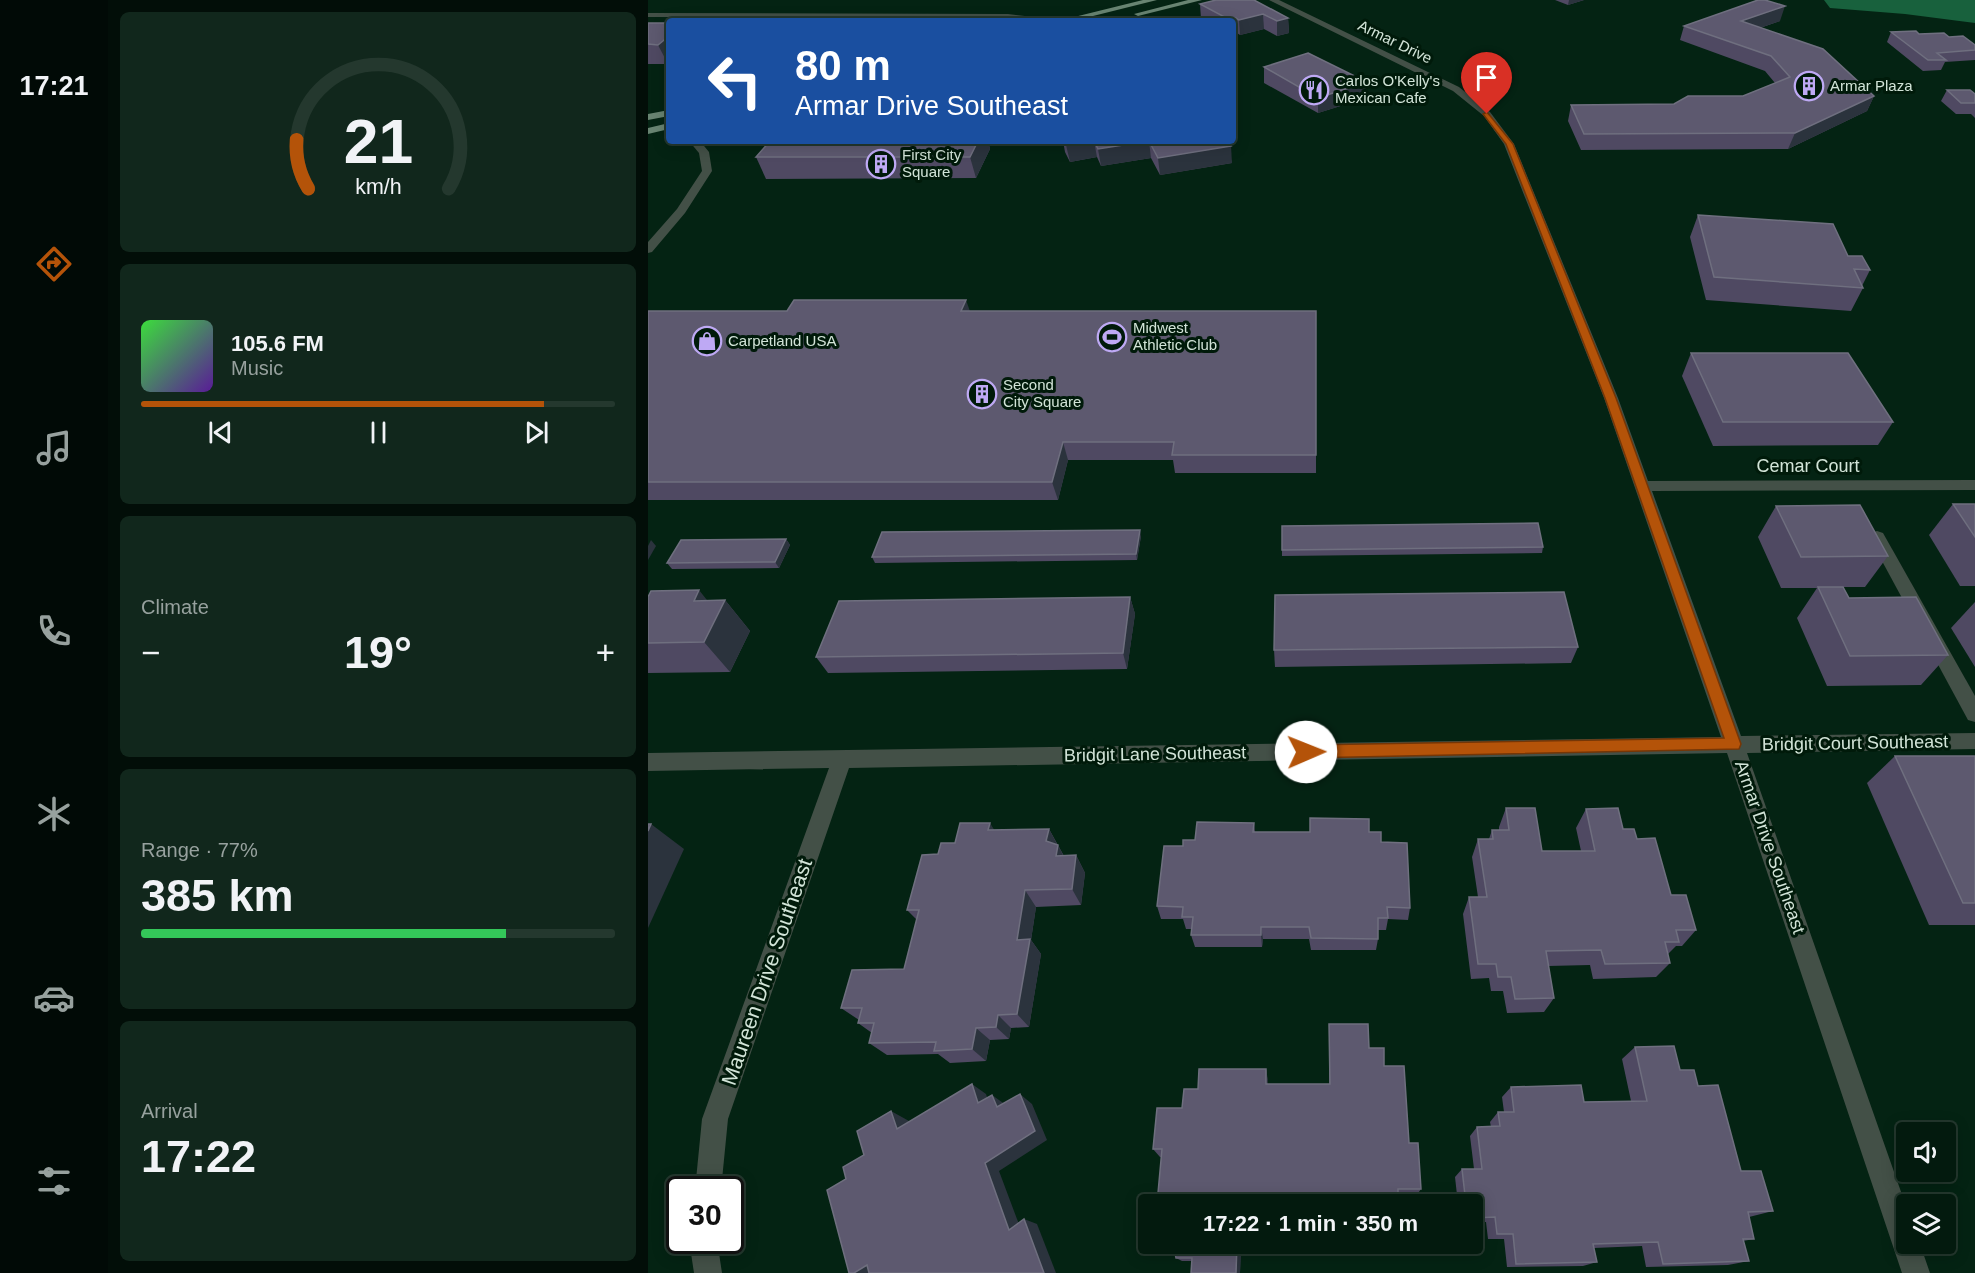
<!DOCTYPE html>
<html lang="en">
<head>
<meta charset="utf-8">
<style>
  :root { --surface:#031a0e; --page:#11271c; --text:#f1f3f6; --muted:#97a19e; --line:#24382e; --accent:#b45309 }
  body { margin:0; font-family:Arial,sans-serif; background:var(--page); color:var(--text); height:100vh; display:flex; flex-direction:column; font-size:22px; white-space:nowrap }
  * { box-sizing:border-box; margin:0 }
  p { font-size:20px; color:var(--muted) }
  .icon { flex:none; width:33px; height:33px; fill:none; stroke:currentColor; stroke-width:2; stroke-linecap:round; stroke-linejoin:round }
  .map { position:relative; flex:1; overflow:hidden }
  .drawer { display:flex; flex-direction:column; gap:12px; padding:12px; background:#020e08; width:540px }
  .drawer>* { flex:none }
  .guide { position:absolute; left:18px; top:18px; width:570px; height:126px; border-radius:6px; box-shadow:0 3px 15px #0003,0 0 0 2px var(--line); background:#1a4fa0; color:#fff; overflow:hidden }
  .buttons { position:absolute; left:1248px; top:1122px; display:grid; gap:12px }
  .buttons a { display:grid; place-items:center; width:60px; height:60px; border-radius:6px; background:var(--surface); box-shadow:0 3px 15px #0003,0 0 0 2px var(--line); font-size:30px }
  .speed { position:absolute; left:18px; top:1176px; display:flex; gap:12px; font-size:30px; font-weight:700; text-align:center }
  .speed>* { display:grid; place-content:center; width:78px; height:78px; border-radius:50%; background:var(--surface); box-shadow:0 3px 15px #0003,0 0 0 2px var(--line); line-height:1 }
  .speed .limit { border:3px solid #111; border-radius:9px; background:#fff; color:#111 }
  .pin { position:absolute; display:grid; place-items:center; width:51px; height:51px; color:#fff; margin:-62px -26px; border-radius:50% 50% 50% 0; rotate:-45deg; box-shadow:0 0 6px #0007 }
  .pin .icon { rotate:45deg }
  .me { position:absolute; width:66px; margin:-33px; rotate:89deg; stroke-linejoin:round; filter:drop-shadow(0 0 4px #0008) }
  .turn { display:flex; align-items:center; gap:21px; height:126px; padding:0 30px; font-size:27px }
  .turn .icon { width:78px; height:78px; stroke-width:2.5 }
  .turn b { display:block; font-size:42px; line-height:51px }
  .big { font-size:45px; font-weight:800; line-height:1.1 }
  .drawer .tile { flex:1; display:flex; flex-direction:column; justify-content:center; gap:9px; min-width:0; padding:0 21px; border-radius:9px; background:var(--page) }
  .drawer .dial { align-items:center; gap:0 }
  .dial svg { height:156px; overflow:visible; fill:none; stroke:var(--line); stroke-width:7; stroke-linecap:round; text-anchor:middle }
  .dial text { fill:var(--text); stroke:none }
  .song { display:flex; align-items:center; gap:18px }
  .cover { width:72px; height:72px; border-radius:9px; background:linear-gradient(135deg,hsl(120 70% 55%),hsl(270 70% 35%)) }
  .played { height:6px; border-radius:3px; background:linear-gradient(90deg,var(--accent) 85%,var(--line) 85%) }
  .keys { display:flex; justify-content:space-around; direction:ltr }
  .heat { display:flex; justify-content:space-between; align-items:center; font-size:33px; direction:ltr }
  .charge { height:9px; border-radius:4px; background:linear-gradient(90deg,#34c759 77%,var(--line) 0) }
  .trip { position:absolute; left:490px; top:1194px; width:345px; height:60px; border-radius:6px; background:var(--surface); box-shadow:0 3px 15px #0003,0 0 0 2px var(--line); font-weight:800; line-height:60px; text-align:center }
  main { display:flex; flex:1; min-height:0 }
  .dock { display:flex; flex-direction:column; width:108px; justify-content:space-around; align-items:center; background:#010a06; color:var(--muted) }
  .dock .icon { width:42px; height:42px }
  .dock .active { color:var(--accent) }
  .dock b { font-size:27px; color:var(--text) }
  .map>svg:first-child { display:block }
  .forest { fill:#18613d }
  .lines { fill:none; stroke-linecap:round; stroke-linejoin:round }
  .minor { fill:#435047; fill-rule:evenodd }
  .primary { fill:#688472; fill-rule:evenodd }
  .wall { fill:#4f4962 }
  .shaded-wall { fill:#2b333d }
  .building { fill:#5d596f; stroke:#6f6f7f; stroke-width:1.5 }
  .route { fill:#b45309; stroke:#753606; stroke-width:1.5 }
  .labels { text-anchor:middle; stroke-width:6; stroke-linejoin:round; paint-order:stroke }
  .far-street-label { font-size:15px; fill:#d2e4d8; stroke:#001a0a }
  .far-poi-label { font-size:15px; fill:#d2e4d8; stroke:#001a0a; text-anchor:start }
  .street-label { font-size:18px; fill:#d2e4d8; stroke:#001a0a }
  .near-street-label { font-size:21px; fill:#d2e4d8; stroke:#001a0a }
</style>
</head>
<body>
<main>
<nav class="dock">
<b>17:21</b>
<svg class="icon active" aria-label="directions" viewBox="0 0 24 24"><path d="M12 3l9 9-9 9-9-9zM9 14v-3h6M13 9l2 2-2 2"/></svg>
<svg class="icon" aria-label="music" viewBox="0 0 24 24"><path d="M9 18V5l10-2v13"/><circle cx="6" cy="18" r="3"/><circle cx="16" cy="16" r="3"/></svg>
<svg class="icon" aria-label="phone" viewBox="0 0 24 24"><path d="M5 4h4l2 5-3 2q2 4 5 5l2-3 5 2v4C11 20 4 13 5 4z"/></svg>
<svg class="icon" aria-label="climate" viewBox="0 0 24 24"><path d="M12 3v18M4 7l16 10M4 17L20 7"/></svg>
<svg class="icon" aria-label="car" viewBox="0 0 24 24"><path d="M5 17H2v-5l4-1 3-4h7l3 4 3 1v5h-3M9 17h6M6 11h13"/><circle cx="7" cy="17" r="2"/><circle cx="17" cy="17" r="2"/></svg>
<svg class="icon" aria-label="filters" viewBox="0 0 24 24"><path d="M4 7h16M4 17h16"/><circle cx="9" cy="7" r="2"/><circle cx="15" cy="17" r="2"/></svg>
</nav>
<section class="drawer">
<div class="tile dial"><svg viewBox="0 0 100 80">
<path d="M14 69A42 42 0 1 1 86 69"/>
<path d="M14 69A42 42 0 0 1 8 44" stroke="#b45309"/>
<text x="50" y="56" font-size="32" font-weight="700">21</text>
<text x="50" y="72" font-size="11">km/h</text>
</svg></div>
<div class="tile">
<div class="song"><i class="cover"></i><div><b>105.6 FM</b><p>Music</p></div></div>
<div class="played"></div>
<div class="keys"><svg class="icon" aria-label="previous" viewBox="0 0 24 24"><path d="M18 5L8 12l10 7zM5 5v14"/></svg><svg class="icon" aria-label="pause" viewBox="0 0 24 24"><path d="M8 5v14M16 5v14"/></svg><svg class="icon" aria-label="next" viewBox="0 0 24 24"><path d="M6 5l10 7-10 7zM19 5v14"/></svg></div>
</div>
<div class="tile"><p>Climate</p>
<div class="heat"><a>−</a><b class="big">19°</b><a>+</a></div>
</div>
<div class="tile"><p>Range · 77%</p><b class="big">385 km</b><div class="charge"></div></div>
<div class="tile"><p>Arrival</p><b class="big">17:22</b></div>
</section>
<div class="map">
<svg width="1327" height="1273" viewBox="0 0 1327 1273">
  <rect width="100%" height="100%" fill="#042313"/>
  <polygon class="forest" points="1176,0 1327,0 1327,23 1257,14 1182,8"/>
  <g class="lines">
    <g class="minor">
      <polygon points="621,0 631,0 811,87 842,112 866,144 970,398 1000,481 1327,480 1327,490 1004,491 1093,736 1327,733 1327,749 1099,753 1258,1206 1258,1244 1272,1244 1282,1273 1254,1273 1079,753 201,768 80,1119 73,1190 47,1190 54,1119 181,768 0,771 0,753 1073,737 956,398 856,144 836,116 805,91"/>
      <polygon points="0,13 360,14 403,19 407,21 360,18 0,17"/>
      <polygon points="41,141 52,141 61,152 64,171 37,213 4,252 0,253 0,242 29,209 54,171 51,153"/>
      <polygon points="1229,531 1235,533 1327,696 1327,722 1320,720 1221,537 1223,533"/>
      <polygon points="41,1240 69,1240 74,1273 46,1273"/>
    </g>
    <g class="primary">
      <polygon points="495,0 509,0 425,21 410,21"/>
      <polygon points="540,0 554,0 490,16 486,14"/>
      <polygon points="21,110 21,116 0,120 0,114"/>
      <polygon points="21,123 21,129 0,134 0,128"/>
    </g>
  </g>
  <g class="wall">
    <polygon points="907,0 936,0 920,5"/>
    <polygon points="552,4 640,18 641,33 629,36 616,29 592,35 589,33 585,34 585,21 557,21 553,19"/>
    <polygon points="1132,21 1112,28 1226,96 1219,111 1140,149 933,150 920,121 923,105 1026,104 1095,96 1127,83 1117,71 1032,40 1036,26"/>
    <polygon points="0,23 21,23 21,63 20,64 0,64"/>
    <polygon points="1243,32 1301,37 1327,45 1327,60 1297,62 1293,70 1275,71 1239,42"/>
    <polygon points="616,67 718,98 670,113 616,83"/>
    <polygon points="1299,90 1327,94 1327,118 1323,114 1308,114 1293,101"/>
    <polygon points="122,141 340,141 342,149 328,178 118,179 108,157"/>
    <polygon points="415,141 578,141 584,163 512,175 503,158 453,166 449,157 422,162 417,152"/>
    <polygon points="1050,215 1200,256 1222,270 1214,286 1215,288 1203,311 1058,300 1042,237"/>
    <polygon points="0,311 668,311 668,473 527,473 525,460 420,460 410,500 0,500"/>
    <polygon points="1043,353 1245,422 1230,445 1065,446 1034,376"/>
    <polygon points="1305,504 1327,504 1327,586 1312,586 1281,535"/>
    <polygon points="1128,506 1240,556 1217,587 1195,587 1201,598 1300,655 1273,685 1179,686 1149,618 1169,588 1133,588 1110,537"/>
    <polygon points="634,526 895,547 894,553 634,556"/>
    <polygon points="493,536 489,560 227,563 224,557"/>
    <polygon points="138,539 142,545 131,568 24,569 19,563"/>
    <polygon points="0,597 59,601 77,600 102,631 82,672 0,673"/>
    <polygon points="482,597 487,614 479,669 180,673 168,657"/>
    <polygon points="1327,602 1327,667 1303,628"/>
    <polygon points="930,647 923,663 627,667 626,650"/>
    <polygon points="1247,756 1327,756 1327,925 1281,925 1219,783"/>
    <polygon points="858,808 894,851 933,851 928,828 938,809 975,829 989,839 1023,895 1048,930 1034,946 1028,946 1020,954 1022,963 1008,977 945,979 942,965 900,966 906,998 896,1012 859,1013 855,991 843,991 841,978 823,979 815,914 821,897 830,897 824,857 830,839 841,839 844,830 851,830 851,827"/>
    <polygon points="606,823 607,832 721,832 733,842 762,908 760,920 740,919 738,930 730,930 730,939 728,950 663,950 661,939 615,939 614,947 547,947 543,935 544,929 538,929 535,919 513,919 509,906 535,846 547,840"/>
    <polygon points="401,829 416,856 428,855 437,873 433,905 388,907 383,940 393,954 381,1027 363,1028 361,1039 342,1040 338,1061 302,1063 290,1054 239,1055 221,1043 224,1033 210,1023 211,1020 193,1008 256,969 269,920 259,910 290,854 307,843 346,830"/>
    <polygon points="681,1024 721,1048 736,1066 761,1143 773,1189 768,1196 750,1196 512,1157 505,1149 534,1108 550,1089 618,1069 620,1084 681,1084"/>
    <polygon points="987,1047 1032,1070 1050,1086 1093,1171 1125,1211 1101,1217 1106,1239 1095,1241 1101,1261 1080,1265 998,1267 994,1246 946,1248 949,1262 935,1266 859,1267 856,1239 840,1239 838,1222 825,1223 825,1204 810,1204 807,1177 814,1169 826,1169 822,1136 829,1127 843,1127 842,1122 850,1112 856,1112 854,1097 863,1087 936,1102 983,1101 974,1059"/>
    <polygon points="525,1244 593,1244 592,1273 543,1273 543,1261 534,1261 528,1258"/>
  </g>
  <g class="shaded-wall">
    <polygon points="921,0 936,0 920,5"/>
    <polygon points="1137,6 1132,21 1088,36 1093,21"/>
    <polygon points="615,14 616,29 592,35 591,20"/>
    <polygon points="588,18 589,33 585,34 585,21 582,21 582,20"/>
    <polygon points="640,18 641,33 629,36 629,21"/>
    <polygon points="21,36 21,63 20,64 10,45"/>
    <polygon points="719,82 718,98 670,113 670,98"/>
    <polygon points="1226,96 1219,111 1140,149 1147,133"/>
    <polygon points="330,141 340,141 342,149 328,178 322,157"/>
    <polygon points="446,141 449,157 422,162 418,145"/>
    <polygon points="501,141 503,158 453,166 450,149"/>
    <polygon points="583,146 584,163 512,175 510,158"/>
    <polygon points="318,300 324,317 313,311"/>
    <polygon points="415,442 420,460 410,500 404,482"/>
    <polygon points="492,530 493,536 489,560 488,554"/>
    <polygon points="138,539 142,545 131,568 127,562"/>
    <polygon points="3,540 8,546 0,560 0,546"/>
    <polygon points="51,590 70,614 77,600 102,631 82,672 56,642 46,601"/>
    <polygon points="482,597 487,614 479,669 475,653"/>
    <polygon points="342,823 353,841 340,830"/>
    <polygon points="3,824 36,849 0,928 0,831"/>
    <polygon points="401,829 410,846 410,845 419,863 408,857 398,841"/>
    <polygon points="428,855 437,873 433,905 424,889"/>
    <polygon points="377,890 388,907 383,940 393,954 381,1027 369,1014 369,940"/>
    <polygon points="613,927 615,939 614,947 613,935"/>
    <polygon points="350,1015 363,1028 361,1039 348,1027"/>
    <polygon points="328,1028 342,1040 338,1061 324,1049"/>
    <polygon points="618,1069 620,1080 619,1094 618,1084"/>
    <polygon points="324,1084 338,1094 344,1113 330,1103"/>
    <polygon points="372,1094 384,1104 399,1140 351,1171 375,1235 361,1230 337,1163"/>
    <polygon points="344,1095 358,1105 349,1107"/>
    <polygon points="243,1111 261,1121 267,1138 249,1129"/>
    <polygon points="376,1219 389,1224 408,1273 396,1273"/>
    <polygon points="589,1244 593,1244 592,1273 588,1273"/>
    <polygon points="219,1265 232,1273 206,1273"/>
  </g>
  <g class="building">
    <polygon points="568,0 606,0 640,18 629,21 615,14 591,20 588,18 582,20 552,4"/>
    <polygon points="1110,0 1117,0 1137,6 1093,21 1175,49 1226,96 1147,133 936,134 923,105 1026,104 1040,96 1095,96 1142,77 1123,56 1036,26"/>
    <polygon points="0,23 21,23 21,36 10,45 0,44"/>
    <polygon points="1268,31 1271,34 1296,33 1301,37 1315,36 1327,45 1327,50 1289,53 1298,60 1280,60 1243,32"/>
    <polygon points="660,53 719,82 670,98 616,67"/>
    <polygon points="1299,90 1322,90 1327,94 1327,103 1313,103"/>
    <polygon points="122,141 330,141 322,157 108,157"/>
    <polygon points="416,141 578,141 583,146 510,158 501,141 450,149 446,141 418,145"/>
    <polygon points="1050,215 1185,224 1200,256 1214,256 1222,270 1206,269 1215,288 1066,277"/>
    <polygon points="146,300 318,300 313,311 668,311 668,455 524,455 526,442 415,442 404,482 0,482 0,311 139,311"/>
    <polygon points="1043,353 1200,353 1245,422 1075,422"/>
    <polygon points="1305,504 1327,504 1327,537"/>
    <polygon points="1212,505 1240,556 1153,557 1128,506"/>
    <polygon points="890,523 895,547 634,550 634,526"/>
    <polygon points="492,530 488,554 224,557 234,532"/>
    <polygon points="138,539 127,562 19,563 33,540"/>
    <polygon points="1170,587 1195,587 1201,598 1268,597 1300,655 1202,656"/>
    <polygon points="51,590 46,601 77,600 56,642 0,643 0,597 3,591"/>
    <polygon points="916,592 930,647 626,650 627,595"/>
    <polygon points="482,597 475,653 168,657 191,601"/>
    <polygon points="1247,756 1327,756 1327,903 1315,903"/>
    <polygon points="858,808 887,808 894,851 947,851 938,809 970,808 975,829 986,829 989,839 1007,838 1023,895 1038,895 1048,930 1028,930 1031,942 1017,942 1022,963 957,964 953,950 898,951 906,998 867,999 863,977 850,977 848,964 830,964 821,897 839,897 830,839 845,839 844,830 861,830"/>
    <polygon points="662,818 721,819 721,832 733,832 733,842 759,843 762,908 739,907 740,918 730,918 730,939 663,938 661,927 613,927 613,935 543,935 545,917 534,917 535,907 509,906 516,846 535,846 535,840 547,840 549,822 606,823 605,832 662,832"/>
    <polygon points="312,823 342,823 340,830 401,829 398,841 410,845 408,856 428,855 424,889 377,890 369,940 382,939 369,1014 350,1015 348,1027 328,1028 324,1049 286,1051 288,1042 221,1043 226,1023 210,1023 214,1008 193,1008 204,970 256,969 271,910 259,910 274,855 290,854 293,843 307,843"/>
    <polygon points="0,824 3,824 0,831"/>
    <polygon points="681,1024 720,1024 721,1048 736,1048 736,1066 756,1066 761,1143 770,1143 773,1189 750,1189 750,1204 509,1204 514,1149 505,1149 509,1108 534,1108 536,1089 550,1089 551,1069 618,1069 618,1084 682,1084"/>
    <polygon points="1026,1046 1032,1070 1046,1070 1050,1086 1070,1085 1093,1171 1113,1171 1125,1211 1100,1212 1106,1239 1095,1239 1101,1261 1015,1264 1010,1242 945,1244 949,1262 868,1264 865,1234 849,1234 847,1217 825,1218 825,1204 818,1204 814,1169 834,1169 829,1127 852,1126 850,1112 866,1112 863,1087 933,1085 936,1102 999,1101 987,1047"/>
    <polygon points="324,1084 330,1103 344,1095 349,1107 372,1094 387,1131 337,1163 361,1230 376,1219 396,1273 221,1273 219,1265 206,1273 201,1273 179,1190 198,1179 195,1167 216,1155 209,1131 243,1111 249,1129"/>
    <polygon points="525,1244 589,1244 588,1273 543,1273 544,1258 528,1258"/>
  </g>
  <polygon class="route" points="839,112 865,144 968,398 1093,744 1091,749 658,758 653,756 651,752 653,747 658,745 1076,738 957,398 858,144 835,114"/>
  <defs>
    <g id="building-ring" transform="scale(1.5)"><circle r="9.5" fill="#001a0a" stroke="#bea9f4" stroke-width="1.5"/><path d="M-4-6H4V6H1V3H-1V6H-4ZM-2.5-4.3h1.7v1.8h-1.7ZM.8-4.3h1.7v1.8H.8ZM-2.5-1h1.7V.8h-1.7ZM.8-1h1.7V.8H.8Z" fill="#bea9f4"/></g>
    <g id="restaurant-ring" transform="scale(1.5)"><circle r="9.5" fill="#001a0a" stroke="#bea9f4" stroke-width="1.5"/><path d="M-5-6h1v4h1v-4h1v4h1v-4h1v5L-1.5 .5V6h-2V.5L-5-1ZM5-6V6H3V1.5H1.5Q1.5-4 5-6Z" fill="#bea9f4"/></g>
    <g id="stadium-ring" transform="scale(1.5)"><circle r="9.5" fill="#001a0a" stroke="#bea9f4" stroke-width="1.5"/><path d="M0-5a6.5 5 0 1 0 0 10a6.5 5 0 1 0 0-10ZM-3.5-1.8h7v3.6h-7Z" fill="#bea9f4"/></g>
    <g id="shop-ring" transform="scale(1.5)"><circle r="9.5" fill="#001a0a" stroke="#bea9f4" stroke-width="1.5"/><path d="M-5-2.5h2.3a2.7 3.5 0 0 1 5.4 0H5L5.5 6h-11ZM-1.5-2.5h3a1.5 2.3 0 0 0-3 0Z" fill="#bea9f4"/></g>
  </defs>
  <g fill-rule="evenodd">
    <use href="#building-ring" x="1161" y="86"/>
    <use href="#restaurant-ring" x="666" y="90"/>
    <use href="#building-ring" x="233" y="164"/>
    <use href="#stadium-ring" x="464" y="337"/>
    <use href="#shop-ring" x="59" y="341"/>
    <use href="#building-ring" x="334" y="394"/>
  </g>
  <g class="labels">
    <g class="far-street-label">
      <text transform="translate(747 42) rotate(26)" y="5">Armar Drive</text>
    </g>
    <g class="far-poi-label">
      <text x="687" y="86">Carlos O'Kelly's<tspan x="687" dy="17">Mexican Cafe</tspan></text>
      <text x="1182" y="91">Armar Plaza</text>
      <text x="254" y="160">First City<tspan x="254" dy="17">Square</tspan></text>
      <text x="485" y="333">Midwest<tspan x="485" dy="17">Athletic Club</tspan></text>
      <text x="80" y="346">Carpetland USA</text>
      <text x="355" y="390">Second<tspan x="355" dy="17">City Square</tspan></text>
    </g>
    <g class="street-label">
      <text x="1160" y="472">Cemar Court</text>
      <text transform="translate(1207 743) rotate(-1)" y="6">Bridgit Court Southeast</text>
      <text transform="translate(507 754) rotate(-1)" y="6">Bridgit Lane Southeast</text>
      <text transform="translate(1122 847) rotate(71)" y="6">Armar Drive Southeast</text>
    </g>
    <g class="near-street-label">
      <text transform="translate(119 972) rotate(-71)" y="7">Maureen Drive Southeast</text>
    </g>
  </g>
</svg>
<div class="buttons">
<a><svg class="icon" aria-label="sound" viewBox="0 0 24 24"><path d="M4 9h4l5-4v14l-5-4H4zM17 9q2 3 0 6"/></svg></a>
<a><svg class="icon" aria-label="layers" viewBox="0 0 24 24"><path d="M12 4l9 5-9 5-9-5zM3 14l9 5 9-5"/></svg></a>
</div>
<div class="speed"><div class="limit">30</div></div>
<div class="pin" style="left:839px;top:114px;background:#d93025"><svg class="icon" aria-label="arrive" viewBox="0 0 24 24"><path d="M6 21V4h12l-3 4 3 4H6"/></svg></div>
<svg class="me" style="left:658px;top:752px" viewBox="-20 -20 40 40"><circle r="19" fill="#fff"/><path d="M0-13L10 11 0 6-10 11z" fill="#b45309"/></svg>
<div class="trip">17:22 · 1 min · 350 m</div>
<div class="guide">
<div class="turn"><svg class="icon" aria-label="left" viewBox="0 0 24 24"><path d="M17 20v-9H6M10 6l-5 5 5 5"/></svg><div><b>80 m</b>Armar Drive Southeast</div></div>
</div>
</div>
</main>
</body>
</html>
